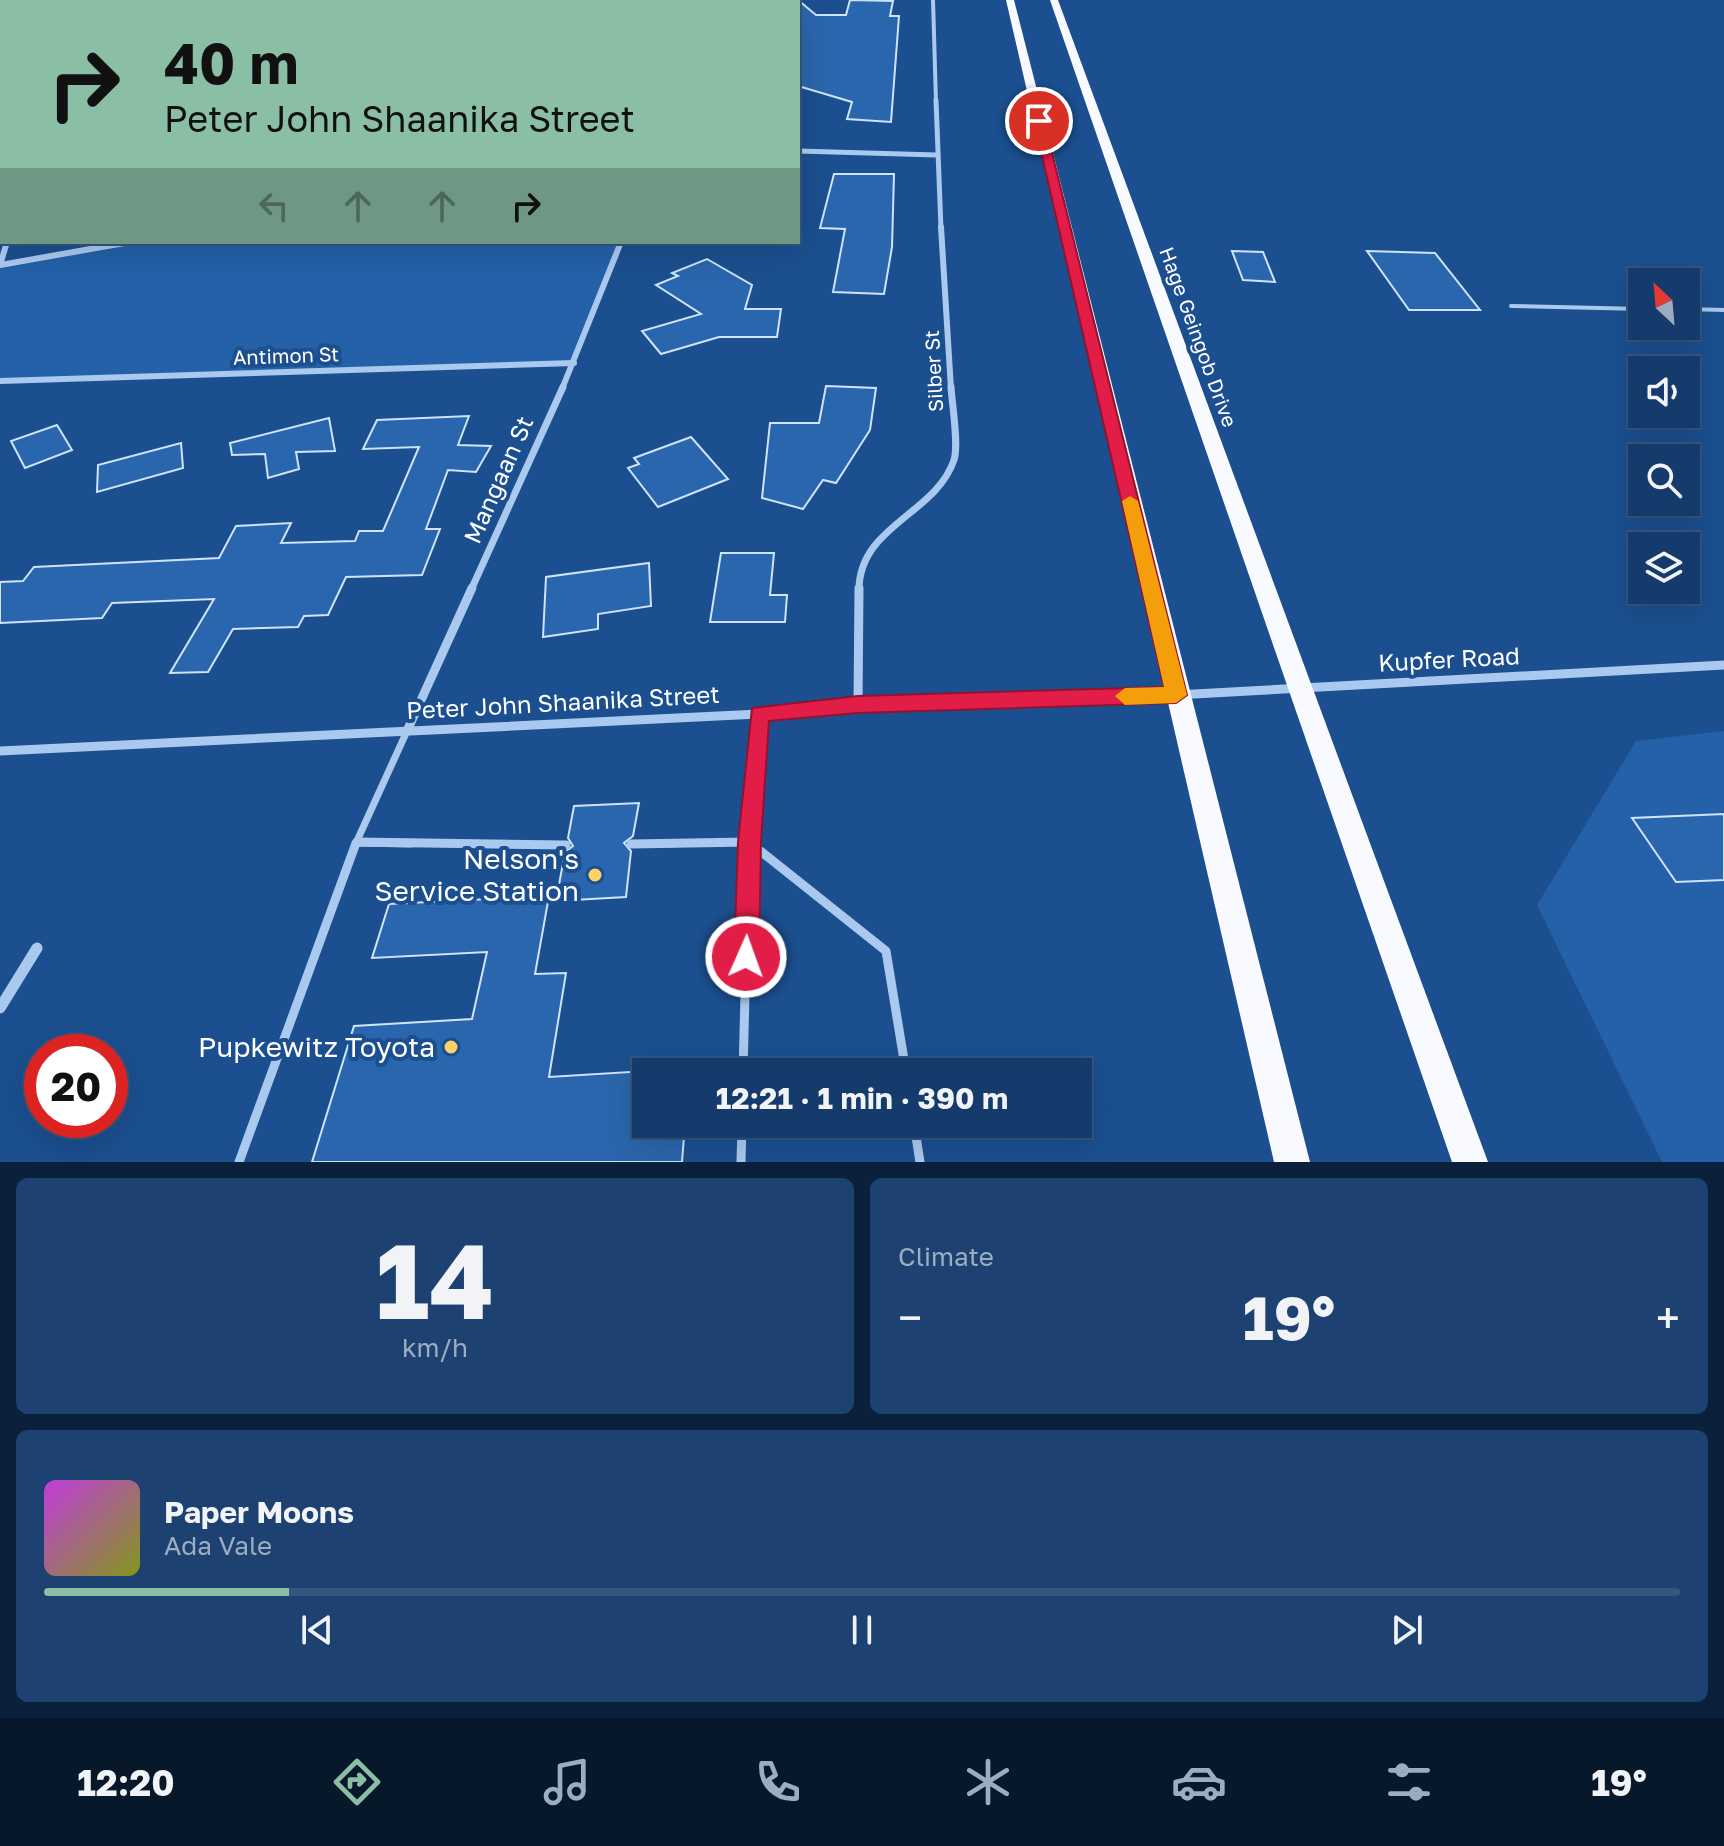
<!DOCTYPE html>
<html lang="en">
<head>
<meta charset="utf-8">
<style>
  :root { --surface:#143b6b; --page:#1d4271; --text:#f1f3f6; --muted:#9dadc1; --line:#33557e; --accent:#8abfa5 }
  body { margin:0; font-family:"Golos Text",sans-serif; background:var(--page); color:var(--text); height:100vh; display:flex; flex-direction:column; font-size:30px; white-space:nowrap }
  * { box-sizing:border-box; margin:0 }
  p { font-size:26px; color:var(--muted) }
  .icon { flex:none; width:44px; height:44px; fill:none; stroke:currentColor; stroke-width:2; stroke-linecap:round; stroke-linejoin:round }
  .map { position:relative; height:1162px; overflow:hidden }
  .sheet { display:flex; flex-direction:column; gap:16px; padding:16px; background:#0b203b; flex:1 }
  .sheet>* { flex:none }
  .guide { position:absolute; left:0px; top:0px; width:800px; height:244px; box-shadow:0 8px 32px #0002,0 0 0 2px var(--line); background:#8abfa5; color:#111; overflow:hidden }
  .needle { width:52px; rotate:334deg }
  .tools { position:absolute; left:1628px; top:268px; display:grid; gap:16px }
  .tools a { display:grid; place-items:center; width:72px; height:72px; border-radius:0px; background:var(--surface); box-shadow:0 8px 32px #0002,0 0 0 2px var(--line); font-size:40px }
  .speed { position:absolute; left:24px; top:1034px; display:flex; gap:16px; font-size:40px; font-weight:700; text-align:center }
  .speed>* { display:grid; place-content:center; width:104px; height:104px; border-radius:50%; background:var(--surface); box-shadow:0 8px 32px #0002,0 0 0 2px var(--line); line-height:1 }
  .speed .limit { border:12px solid #d22; background:#fff; color:#111 }
  .pin { position:absolute; display:grid; place-items:center; width:68px; height:68px; color:#fff; margin:-34px; border:4px solid #fff; border-radius:50%; box-shadow:0 2px 8px #0007 }
  .me { position:absolute; width:88px; margin:-44px; rotate:2deg; stroke-linejoin:round; filter:drop-shadow(0 0 6px #0008) }
  .turn { display:flex; align-items:center; gap:28px; height:168px; padding:0 32px; font-size:36px }
  .turn .icon { width:104px; height:104px; stroke-width:2.5 }
  .turn b { display:block; font-size:56px; line-height:68px }
  .lanes { display:flex; align-items:center; height:76px; padding:0 32px; background:#0003; justify-content:center; gap:40px; direction:ltr }
  .lanes .off { opacity:.35 }
  .big { font-size:60px; font-weight:700; line-height:1.1 }
  .sheet .widget { flex:1; display:flex; flex-direction:column; justify-content:center; gap:12px; min-width:0; padding:0 28px; border-radius:12px; background:var(--page) }
  .sheet .dial { align-items:center; gap:0 }
  .dial b { font-size:104px; line-height:1 }
  .song { display:flex; align-items:center; gap:24px }
  .cover { width:96px; height:96px; border-radius:12px; background:linear-gradient(135deg,hsl(290 70% 55%),hsl(70 70% 35%)) }
  .played { height:8px; border-radius:4px; background:linear-gradient(90deg,var(--accent) 15%,var(--line) 15%) }
  .keys { display:flex; justify-content:space-around; direction:ltr }
  .heat { display:flex; justify-content:space-between; align-items:center; font-size:44px; direction:ltr }
  .sheet .tiles { flex:1; display:grid; gap:16px; grid-template-columns:1fr 1fr }
  .widget:last-child { grid-column:span 2 }
  .trip { position:absolute; left:632px; top:1058px; width:460px; height:80px; border-radius:0px; background:var(--surface); box-shadow:0 8px 32px #0002,0 0 0 2px var(--line); font-weight:700; line-height:80px; text-align:center }
  .menu { display:flex; height:128px; justify-content:space-around; align-items:center; background:#08182b; color:var(--muted) }
  .menu .icon { width:56px; height:56px }
  .menu .selected { color:var(--accent) }
  .menu b { font-size:36px; color:var(--text) }
  .map>svg:first-child { display:block }
  .green { fill:#2461a8 }
  .building { fill:#2a66ad; stroke:#cfe3fa; stroke-width:2 }
  .lines { fill:none; stroke-linecap:round; stroke-linejoin:round }
  .service-far2 { stroke:#a9c9ee; stroke-width:4 }
  .service-far1 { stroke:#a9c9ee; stroke-width:7 }
  .service { stroke:#a9c9ee; stroke-width:9 }
  .minor-far5 { stroke:#a9c9ee; stroke-width:4 }
  .minor-far4 { stroke:#a9c9ee; stroke-width:5 }
  .minor-far3 { stroke:#a9c9ee; stroke-width:6 }
  .minor-far2 { stroke:#a9c9ee; stroke-width:7 }
  .minor-far1 { stroke:#a9c9ee; stroke-width:9 }
  .minor { stroke:#a9c9ee; stroke-width:11 }
  .trunk { fill:#f8faff; fill-rule:evenodd }
  .route { fill:#e11d48; stroke:#92132f; stroke-width:2 }
  .slow { fill:#f59e0b }
  .poi-dot { fill:#ffd166; stroke:#1b4f8f; stroke-width:3 }
  .labels { text-anchor:middle; stroke-width:8; stroke-linejoin:round; paint-order:stroke }
  .far-street-label { font-size:20px; fill:#fff; stroke:#1b4f8f }
  .street-label { font-size:24px; fill:#fff; stroke:#1b4f8f }
  .near-poi-label { font-size:28px; fill:#fff; stroke:#1b4f8f; text-anchor:end }
</style>
</head>
<body>
<div class="map">
<svg width="1724" height="1162" viewBox="0 0 1724 1162">
  <rect width="100%" height="100%" fill="#1b4f8f"/>
  <g class="green">
    <polygon points="130,242 621,242 574,363 0,381 0,265"/>
    <polygon points="1724,731 1724,1162 1662,1162 1537,905 1636,741"/>
  </g>
  <g class="building">
    <polygon points="798,0 816,15 846,15 850,0 893,1 890,16 899,16 891,122 847,119 852,102 798,86"/>
    <polygon points="834,174 894,174 892,247 884,294 833,292 845,229 820,228"/>
    <polygon points="1232,251 1263,252 1275,282 1243,280"/>
    <polygon points="1367,251 1435,253 1480,310 1409,310"/>
    <polygon points="707,259 752,285 745,309 781,309 777,337 719,337 661,354 642,331 701,314 656,285 678,276 672,273"/>
    <polygon points="826,386 876,388 870,430 836,483 823,480 803,509 762,498 770,423 819,423"/>
    <polygon points="469,416 458,445 491,446 476,472 448,470 426,529 440,529 422,575 346,577 328,615 304,616 298,627 233,629 208,672 170,673 214,599 112,603 102,618 0,623 0,582 23,581 34,567 219,558 236,526 291,523 281,543 355,541 359,531 383,531 419,447 363,449 377,420"/>
    <polygon points="329,418 335,451 296,452 299,469 268,478 265,454 232,455 230,443"/>
    <polygon points="57,425 72,450 25,468 11,441"/>
    <polygon points="691,437 728,479 658,507 628,468 639,464 634,458"/>
    <polygon points="181,443 183,468 97,492 98,465"/>
    <polygon points="721,553 774,553 770,595 787,595 785,622 710,622"/>
    <polygon points="649,563 651,606 598,614 598,629 543,637 546,577"/>
    <polygon points="639,803 633,836 624,843 631,851 626,897 556,901 565,852 573,846 568,838 574,806"/>
    <polygon points="1724,814 1724,880 1676,882 1632,818"/>
    <polygon points="549,896 535,974 566,973 549,1077 646,1071 646,1124 685,1124 682,1162 312,1162 354,1026 472,1019 487,952 372,958 389,904"/>
  </g>
  <g class="lines">
    <g class="service-far2">
      <polyline points="1511,306 1642,309"/>
      <polyline points="1686,309 1724,310"/>
    </g>
    <g class="service-far1">
      <polyline points="407,731 356,843 411,844"/>
      <polyline points="659,844 749,842 759,714"/>
    </g>
    <g class="service">
      <polyline points="357,842 566,845"/>
      <polyline points="749,842 886,951 906,1072"/>
      <polyline points="631,844 749,842"/>
      <polyline points="743,1072 749,842"/>
      <polyline points="914,1124 920,1162"/>
      <polyline points="239,1162 356,843"/>
      <polyline points="741,1162 742,1124"/>
    </g>
    <g class="minor-far5">
      <polyline points="667,0 670,2"/>
      <polyline points="933,0 936,102"/>
      <polyline points="546,2 561,0"/>
    </g>
    <g class="minor-far4">
      <polyline points="936,100 941,229"/>
      <polyline points="798,151 937,155"/>
    </g>
    <g class="minor-far3">
      <polyline points="941,227 951,389"/>
      <polyline points="0,265 130,242"/>
      <polyline points="0,265 7,242"/>
      <polyline points="0,381 574,363"/>
      <polyline points="562,389 621,242"/>
    </g>
    <g class="minor-far2">
      <polyline points="471,590 563,387"/>
      <path d="M 859,590 C 859,526 936,514 954,460 C 959,445 952,404 951,387"/>
    </g>
    <g class="minor-far1">
      <polyline points="858,704 859,588"/>
      <polyline points="407,731 472,588"/>
      <polyline points="0,751 759,714 858,704 1176,695 1724,665"/>
    </g>
    <polyline class="minor" points="0,1008 37,948"/>
    <g class="trunk">
      <polygon points="1006,0 1014,0 1310,1162 1274,1162"/>
      <polygon points="1050,0 1058,0 1488,1162 1452,1162"/>
    </g>
  </g>
  <polygon class="route" points="1039,118 1044,121 1187,695 1176,703 858,713 769,721 761,842 759,957 755,966 746,970 737,966 734,957 738,842 752,708 858,696 1164,687 1034,121"/>
  <polygon class="slow" points="1130,496 1138,501 1187,695 1176,703 1125,705 1115,696 1125,688 1164,687 1122,501"/>
  <g class="poi-dot">
    <circle cx="595" cy="875" r="8"/>
    <circle cx="451" cy="1047" r="8"/>
  </g>
  <g class="labels">
    <g class="far-street-label">
      <text transform="translate(1198 337) rotate(70)" y="7">Hage Geingob Drive</text>
      <text transform="translate(286 356) rotate(-2)" y="7">Antimon St</text>
      <text transform="translate(934 371) rotate(-93)" y="7">Silber St</text>
    </g>
    <g class="street-label">
      <text transform="translate(499 480) rotate(-66)" y="8">Mangaan St</text>
      <text transform="translate(1449 660) rotate(-3)" y="8">Kupfer Road</text>
      <text transform="translate(563 703) rotate(-3)" y="8">Peter John Shaanika Street</text>
    </g>
    <g class="near-poi-label">
      <text x="579" y="869">Nelson's<tspan x="579" dy="32">Service Station</tspan></text>
      <text x="435" y="1057">Pupkewitz Toyota</text>
    </g>
  </g>
</svg>
<div class="tools">
<a><svg class="needle" viewBox="-14 -14 28 28"><path d="M0-13l5 13h-10z" fill="#e53935"/><path d="M0 13l5-13h-10z" fill="#9dadc1"/></svg></a>
<a><svg class="icon" aria-label="sound" viewBox="0 0 24 24"><path d="M4 9h4l5-4v14l-5-4H4zM17 9q2 3 0 6"/></svg></a>
<a><svg class="icon" aria-label="search" viewBox="0 0 24 24"><circle cx="10" cy="10" r="6"/><path d="M15 15l6 6"/></svg></a>
<a><svg class="icon" aria-label="layers" viewBox="0 0 24 24"><path d="M12 4l9 5-9 5-9-5zM3 14l9 5 9-5"/></svg></a>
</div>
<div class="speed"><div class="limit">20</div></div>
<div class="pin" style="left:1039px;top:121px;background:#d93025"><svg class="icon" aria-label="arrive" viewBox="0 0 24 24"><path d="M6 21V4h12l-3 4 3 4H6"/></svg></div>
<svg class="me" style="left:746px;top:957px" viewBox="-20 -20 40 40"><circle r="17" fill="#e11d48" stroke="#fff" stroke-width="3"/><path d="M0-11L8 9 0 5-8 9z" fill="#fff"/></svg>
<div class="trip">12:21 · 1 min · 390 m</div>
<div class="guide">
<div class="turn"><svg class="icon" aria-label="right" viewBox="0 0 24 24"><path d="M7 20v-9h11M14 6l5 5-5 5"/></svg><div><b>40 m</b>Peter John Shaanika Street</div></div>
<div class="lanes"><svg class="icon off" aria-label="left" viewBox="0 0 24 24"><path d="M17 20v-9H6M10 6l-5 5 5 5"/></svg><svg class="icon off" aria-label="ahead" viewBox="0 0 24 24"><path d="M12 20V5M6 11l6-6 6 6"/></svg><svg class="icon off" aria-label="ahead" viewBox="0 0 24 24"><path d="M12 20V5M6 11l6-6 6 6"/></svg><svg class="icon" aria-label="right" viewBox="0 0 24 24"><path d="M7 20v-9h11M14 6l5 5-5 5"/></svg></div>
</div>
</div>
<section class="sheet">
<div class="tiles">
<div class="widget dial"><b>14</b><p>km/h</p></div>
<div class="widget"><p>Climate</p>
<div class="heat"><a>−</a><b class="big">19°</b><a>+</a></div>
</div>
<div class="widget">
<div class="song"><i class="cover"></i><div><b>Paper Moons</b><p>Ada Vale</p></div></div>
<div class="played"></div>
<div class="keys"><svg class="icon" aria-label="previous" viewBox="0 0 24 24"><path d="M18 5L8 12l10 7zM5 5v14"/></svg><svg class="icon" aria-label="pause" viewBox="0 0 24 24"><path d="M8 5v14M16 5v14"/></svg><svg class="icon" aria-label="next" viewBox="0 0 24 24"><path d="M6 5l10 7-10 7zM19 5v14"/></svg></div>
</div>
</div>
</section>
<nav class="menu">
<b>12:20</b>
<svg class="icon selected" aria-label="directions" viewBox="0 0 24 24"><path d="M12 3l9 9-9 9-9-9zM9 14v-3h6M13 9l2 2-2 2"/></svg>
<svg class="icon" aria-label="music" viewBox="0 0 24 24"><path d="M9 18V5l10-2v13"/><circle cx="6" cy="18" r="3"/><circle cx="16" cy="16" r="3"/></svg>
<svg class="icon" aria-label="phone" viewBox="0 0 24 24"><path d="M5 4h4l2 5-3 2q2 4 5 5l2-3 5 2v4C11 20 4 13 5 4z"/></svg>
<svg class="icon" aria-label="climate" viewBox="0 0 24 24"><path d="M12 3v18M4 7l16 10M4 17L20 7"/></svg>
<svg class="icon" aria-label="car" viewBox="0 0 24 24"><path d="M5 17H2v-5l4-1 3-4h7l3 4 3 1v5h-3M9 17h6M6 11h13"/><circle cx="7" cy="17" r="2"/><circle cx="17" cy="17" r="2"/></svg>
<svg class="icon" aria-label="filters" viewBox="0 0 24 24"><path d="M4 7h16M4 17h16"/><circle cx="9" cy="7" r="2"/><circle cx="15" cy="17" r="2"/></svg>
<b>19°</b>
</nav>
</body>
</html>
